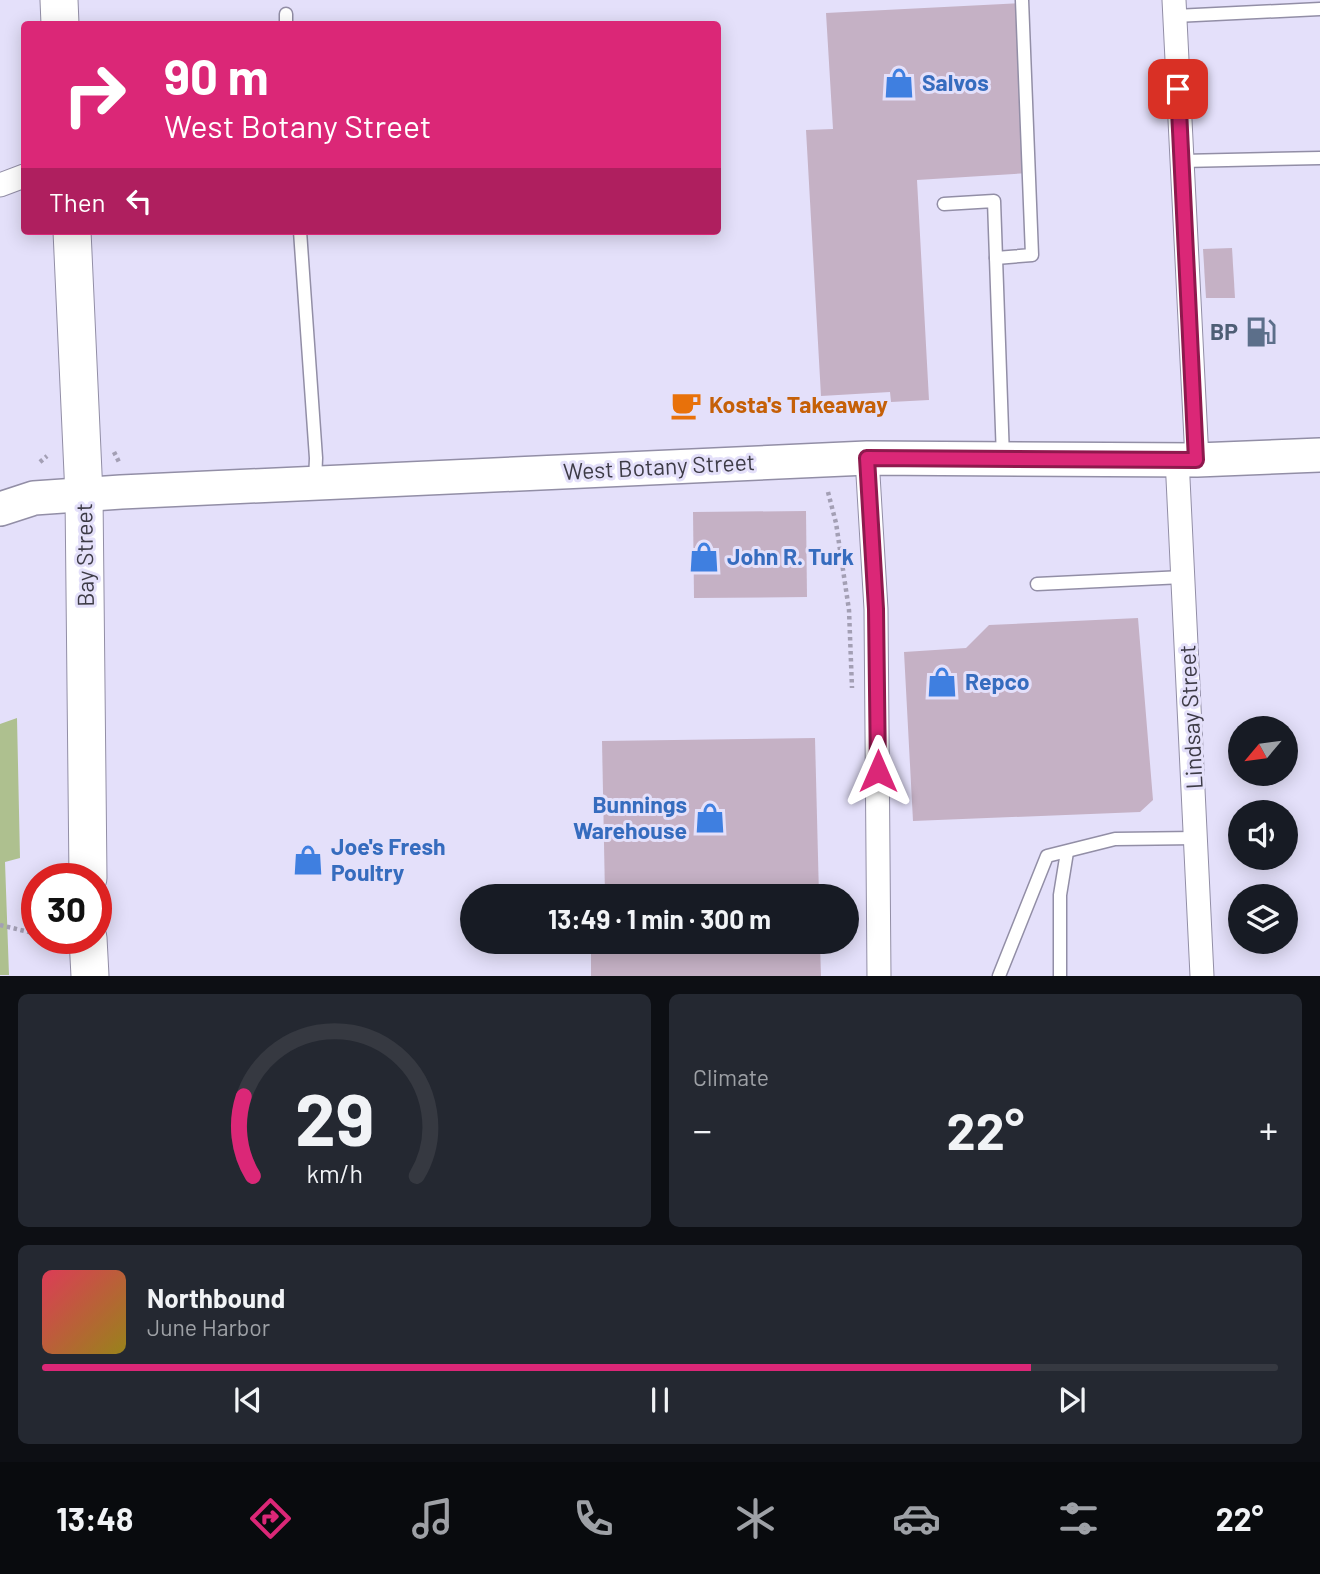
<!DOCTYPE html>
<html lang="en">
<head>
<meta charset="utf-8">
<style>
  :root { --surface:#171b24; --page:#242831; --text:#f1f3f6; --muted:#9ea1a6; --line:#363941; --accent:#db2777 }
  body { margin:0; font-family:Barlow,sans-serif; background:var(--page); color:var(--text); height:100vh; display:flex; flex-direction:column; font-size:26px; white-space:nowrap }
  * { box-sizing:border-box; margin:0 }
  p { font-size:23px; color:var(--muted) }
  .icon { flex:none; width:38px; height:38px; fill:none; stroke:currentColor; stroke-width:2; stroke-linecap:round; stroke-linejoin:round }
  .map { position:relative; height:976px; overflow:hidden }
  .panel { display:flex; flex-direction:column; gap:18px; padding:18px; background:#0d0f14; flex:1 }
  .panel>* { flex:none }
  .top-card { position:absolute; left:21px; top:21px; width:700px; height:214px; border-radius:7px; box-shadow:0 4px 18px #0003; background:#db2777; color:#fff; overflow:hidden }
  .needle { width:46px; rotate:241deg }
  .controls { position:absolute; left:1228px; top:716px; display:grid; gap:14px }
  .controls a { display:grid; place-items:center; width:70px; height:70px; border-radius:50%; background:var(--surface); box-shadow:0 4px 18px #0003; font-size:35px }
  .speed { position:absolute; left:21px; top:863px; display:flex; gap:14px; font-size:35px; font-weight:700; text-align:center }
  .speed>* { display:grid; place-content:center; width:91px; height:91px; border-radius:50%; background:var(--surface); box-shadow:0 4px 18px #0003; line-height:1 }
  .speed .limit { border:10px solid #d22; background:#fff; color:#111 }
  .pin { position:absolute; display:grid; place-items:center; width:60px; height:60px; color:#fff; margin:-30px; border-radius:14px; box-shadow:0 4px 10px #0006 }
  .me { position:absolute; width:77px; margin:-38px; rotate:0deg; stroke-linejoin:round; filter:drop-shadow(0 0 5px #0008) }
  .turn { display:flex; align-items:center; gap:24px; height:147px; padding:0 28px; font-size:32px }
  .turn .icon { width:91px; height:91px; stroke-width:2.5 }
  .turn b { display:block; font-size:49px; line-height:60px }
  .then { display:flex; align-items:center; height:66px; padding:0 28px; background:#0003; gap:14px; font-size:26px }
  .big { font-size:52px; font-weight:700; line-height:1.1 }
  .panel .tile { flex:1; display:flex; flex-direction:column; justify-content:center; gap:10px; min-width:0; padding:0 24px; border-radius:10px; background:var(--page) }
  .panel .dial { align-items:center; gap:0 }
  .dial svg { height:182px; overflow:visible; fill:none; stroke:var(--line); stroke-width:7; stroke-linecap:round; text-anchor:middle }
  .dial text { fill:var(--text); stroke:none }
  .song { display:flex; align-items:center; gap:21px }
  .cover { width:84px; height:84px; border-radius:10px; background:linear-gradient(135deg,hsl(350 70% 55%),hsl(50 70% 35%)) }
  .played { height:7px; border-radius:4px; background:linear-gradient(90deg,var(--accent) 80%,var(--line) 80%) }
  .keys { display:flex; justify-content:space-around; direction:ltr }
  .heat { display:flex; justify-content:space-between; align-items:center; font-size:38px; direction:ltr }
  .panel .tiles { flex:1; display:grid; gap:18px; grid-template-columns:1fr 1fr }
  .tile:last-child { grid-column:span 2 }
  .trip { position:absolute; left:460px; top:884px; width:399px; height:70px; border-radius:35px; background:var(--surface); box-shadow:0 4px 18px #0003; font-weight:700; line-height:70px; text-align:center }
  .tabs { display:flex; height:112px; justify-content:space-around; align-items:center; background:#090b0e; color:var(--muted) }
  .tabs .icon { width:49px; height:49px }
  .tabs .selected { color:var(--accent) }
  .tabs b { font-size:32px; color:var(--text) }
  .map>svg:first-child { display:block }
  .green { fill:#aec08f }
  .building { fill:#c5b1c5 }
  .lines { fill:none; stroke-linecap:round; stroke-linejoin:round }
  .service-casing { stroke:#928ea6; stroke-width:15 }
  .minor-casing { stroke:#928ea6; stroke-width:25 }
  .secondary-casing { stroke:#928ea6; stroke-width:36 }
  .primary-casing { stroke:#928ea6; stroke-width:39 }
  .path { stroke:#a39fb4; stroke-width:4.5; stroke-dasharray:3.5 3.5; stroke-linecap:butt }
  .service { stroke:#fff; stroke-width:12 }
  .minor { stroke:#fff; stroke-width:23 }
  .secondary { stroke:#fff; stroke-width:33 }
  .primary { stroke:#fff; stroke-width:37 }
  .route-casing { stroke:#8e194d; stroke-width:18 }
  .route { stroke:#db2777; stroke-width:12 }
  .labels { text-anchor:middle; stroke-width:6; stroke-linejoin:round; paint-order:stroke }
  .shop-label { font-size:23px; font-weight:bold; fill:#366cbe; stroke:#e4e0fa; text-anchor:start }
  .service-label { font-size:23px; font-weight:bold; fill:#4e5e75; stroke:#e4e0fa; text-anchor:end }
  .food-label { font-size:23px; font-weight:bold; fill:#c56008; stroke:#e4e0fa; text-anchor:start }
  .street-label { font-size:23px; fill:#3d3b46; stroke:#e4e0fa }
</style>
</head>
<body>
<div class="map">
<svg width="1320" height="976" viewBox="0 0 1320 976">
  <rect width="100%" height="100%" fill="#e4e0fa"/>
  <polygon class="green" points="17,718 20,858 5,862 9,975 0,975 0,724"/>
  <g class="building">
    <polygon points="1021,3 1029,173 917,180 929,400 891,402 890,392 821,396 806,130 833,129 826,13"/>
    <polygon points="1232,248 1235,298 1206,298 1203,249"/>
    <polygon points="806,511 807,597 694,598 693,512"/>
    <polygon points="1138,618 1153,800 1140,812 913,821 904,652 966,648 989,625"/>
    <polygon points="815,738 819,896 605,896 602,741"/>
    <polygon points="591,942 820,942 821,976 591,976"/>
  </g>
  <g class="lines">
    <g class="service-casing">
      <g id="service">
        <polyline points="286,14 286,24"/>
        <polyline points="1175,16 1320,9"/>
        <polyline points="1182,161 1320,158"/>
        <polyline points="944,204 994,201 1003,458"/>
        <polyline points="300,231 316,458 315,482"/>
        <polyline points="996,258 1032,255 1022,0"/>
        <polyline points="1037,584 1183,577"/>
        <polyline points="999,976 1047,856 1115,839 1197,838"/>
        <polyline points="1060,976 1060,895 1067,852"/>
      </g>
    </g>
    <g class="minor-casing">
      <g id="minor">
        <polyline points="1174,0 1197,460"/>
        <polyline points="0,185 24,176"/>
        <polyline points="867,458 876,609 879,976"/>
        <polyline points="1177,458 1202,976"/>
      </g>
    </g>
    <g class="secondary-casing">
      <polyline id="secondary" points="0,509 34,498 121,492 867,458 1197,460 1320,455"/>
    </g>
    <g class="primary-casing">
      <g id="primary">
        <polyline points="59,0 60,24"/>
        <polyline points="72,231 84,495 88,878"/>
        <polyline points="88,938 90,976"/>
      </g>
    </g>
    <g class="path">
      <polyline points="114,452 119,462"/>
      <polyline points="40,462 47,456"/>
      <polyline points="828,492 836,523 849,610 852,688"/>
      <polyline points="0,925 37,934"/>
    </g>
    <use href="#service" class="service"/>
    <use href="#minor" class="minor"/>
    <use href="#secondary" class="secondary"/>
    <use href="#primary" class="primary"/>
  </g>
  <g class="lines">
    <g class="route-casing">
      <polyline id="route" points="878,771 876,609 867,458 1196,460 1178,89"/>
    </g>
    <use href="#route" class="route"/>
  </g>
  <defs>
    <g id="shop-bare" transform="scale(2.415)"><path d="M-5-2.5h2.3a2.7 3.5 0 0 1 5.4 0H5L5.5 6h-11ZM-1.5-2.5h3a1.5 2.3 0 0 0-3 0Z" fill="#3f7fe0" stroke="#e4e0fa" stroke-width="2.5" paint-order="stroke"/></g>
    <g id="fuel-bare" transform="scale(2.415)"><path d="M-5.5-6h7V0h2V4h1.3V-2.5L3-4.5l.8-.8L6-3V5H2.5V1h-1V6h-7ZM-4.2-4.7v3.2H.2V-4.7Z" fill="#5c6f8a" stroke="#e4e0fa" stroke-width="2.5" paint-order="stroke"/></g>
    <g id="cafe-bare" transform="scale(2.415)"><path d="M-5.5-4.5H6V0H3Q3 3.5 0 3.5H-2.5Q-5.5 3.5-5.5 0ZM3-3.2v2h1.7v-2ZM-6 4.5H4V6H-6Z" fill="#e8710a" stroke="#e4e0fa" stroke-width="2.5" paint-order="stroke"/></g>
  </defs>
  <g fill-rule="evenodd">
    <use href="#shop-bare" x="899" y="83"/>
    <use href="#fuel-bare" x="1261" y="332"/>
    <use href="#cafe-bare" x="686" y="405"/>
    <use href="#shop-bare" x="704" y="557"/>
    <use href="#shop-bare" x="942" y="682"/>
    <use href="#shop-bare" x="710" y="818"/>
    <use href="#shop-bare" x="308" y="860"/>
  </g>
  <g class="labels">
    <g class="shop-label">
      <text x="922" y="91">Salvos</text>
      <text x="727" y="565">John R. Turk</text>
      <text x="965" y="690">Repco</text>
      <text x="687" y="813" text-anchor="end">Bunnings<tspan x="687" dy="26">Warehouse</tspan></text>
      <text x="331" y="855">Joe's Fresh<tspan x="331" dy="26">Poultry</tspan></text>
    </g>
    <g class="service-label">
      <text x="1238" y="340">BP</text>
    </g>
    <g class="food-label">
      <text x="709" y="413">Kosta's Takeaway</text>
    </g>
    <g class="street-label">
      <text transform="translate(659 467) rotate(-3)" y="8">West Botany Street</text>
      <text transform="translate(85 555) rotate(-91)" y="8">Bay Street</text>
      <text transform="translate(1191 717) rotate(-93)" y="8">Lindsay Street</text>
    </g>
  </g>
</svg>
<div class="controls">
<a><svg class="needle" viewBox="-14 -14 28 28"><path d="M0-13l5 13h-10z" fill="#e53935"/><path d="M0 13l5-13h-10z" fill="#9ea1a6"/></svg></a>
<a><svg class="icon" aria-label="sound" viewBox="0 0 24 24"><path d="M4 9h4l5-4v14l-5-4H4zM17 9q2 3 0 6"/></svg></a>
<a><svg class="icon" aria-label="layers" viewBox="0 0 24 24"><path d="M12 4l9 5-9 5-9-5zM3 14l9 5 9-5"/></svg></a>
</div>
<div class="speed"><div class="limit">30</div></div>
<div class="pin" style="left:1178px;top:89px;background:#d93025"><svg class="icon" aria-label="arrive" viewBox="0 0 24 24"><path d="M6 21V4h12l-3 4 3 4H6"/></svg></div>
<svg class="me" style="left:878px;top:771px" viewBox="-20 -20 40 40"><path d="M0-17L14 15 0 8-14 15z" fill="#db2777" stroke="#fff" stroke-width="4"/></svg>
<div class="trip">13:49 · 1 min · 300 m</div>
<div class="top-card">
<div class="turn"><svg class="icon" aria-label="right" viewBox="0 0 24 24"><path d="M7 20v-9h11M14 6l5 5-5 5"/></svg><div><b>90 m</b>West Botany Street</div></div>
<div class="then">Then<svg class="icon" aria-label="left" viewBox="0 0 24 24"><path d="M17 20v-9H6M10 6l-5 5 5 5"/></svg></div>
</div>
</div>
<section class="panel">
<div class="tiles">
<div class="tile dial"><svg viewBox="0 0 100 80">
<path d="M14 69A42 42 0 1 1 86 69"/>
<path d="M14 69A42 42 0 0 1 10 34" stroke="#db2777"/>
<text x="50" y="56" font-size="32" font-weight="700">29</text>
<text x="50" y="72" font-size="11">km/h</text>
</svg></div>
<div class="tile"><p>Climate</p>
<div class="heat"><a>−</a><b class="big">22°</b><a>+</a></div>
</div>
<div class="tile">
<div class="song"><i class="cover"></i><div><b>Northbound</b><p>June Harbor</p></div></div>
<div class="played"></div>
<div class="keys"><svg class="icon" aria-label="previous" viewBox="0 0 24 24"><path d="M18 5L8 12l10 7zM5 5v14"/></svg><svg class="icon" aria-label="pause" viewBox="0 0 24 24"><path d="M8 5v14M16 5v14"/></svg><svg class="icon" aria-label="next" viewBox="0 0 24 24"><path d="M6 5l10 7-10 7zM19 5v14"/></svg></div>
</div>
</div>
</section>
<nav class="tabs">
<b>13:48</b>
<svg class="icon selected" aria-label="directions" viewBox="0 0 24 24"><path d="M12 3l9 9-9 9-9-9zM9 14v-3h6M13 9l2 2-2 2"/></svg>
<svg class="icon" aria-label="music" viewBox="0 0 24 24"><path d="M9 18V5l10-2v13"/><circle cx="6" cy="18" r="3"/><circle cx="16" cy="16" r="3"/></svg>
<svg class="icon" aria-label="phone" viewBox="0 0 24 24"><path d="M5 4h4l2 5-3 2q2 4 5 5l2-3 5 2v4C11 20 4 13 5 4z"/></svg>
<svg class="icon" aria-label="climate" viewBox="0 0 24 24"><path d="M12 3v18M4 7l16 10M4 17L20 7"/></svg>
<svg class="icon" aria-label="car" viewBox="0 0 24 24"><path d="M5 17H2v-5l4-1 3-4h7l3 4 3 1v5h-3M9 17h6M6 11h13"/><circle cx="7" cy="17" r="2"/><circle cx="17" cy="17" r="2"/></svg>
<svg class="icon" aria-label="filters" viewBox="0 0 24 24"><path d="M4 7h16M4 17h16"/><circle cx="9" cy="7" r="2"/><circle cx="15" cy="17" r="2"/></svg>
<b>22°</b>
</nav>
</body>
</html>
